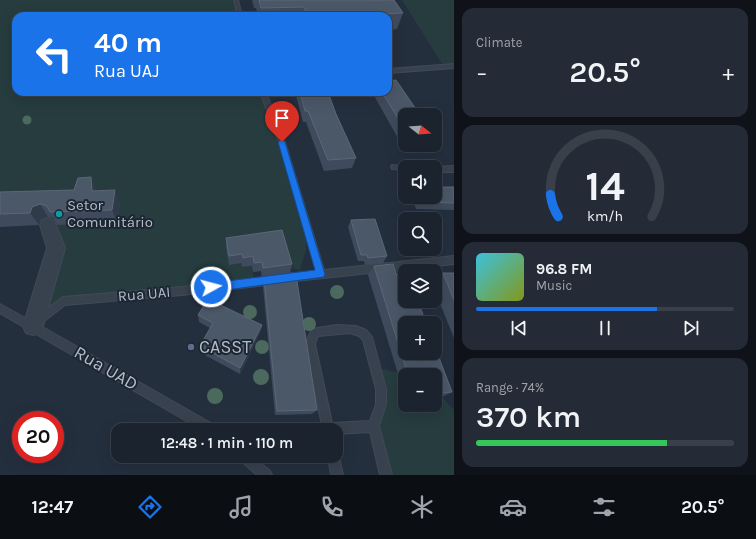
<!DOCTYPE html>
<html lang="en">
<head>
<meta charset="utf-8">
<style>
  :root { --surface:#1b232e; --page:#242b36; --text:#f1f3f6; --muted:#a0a4aa; --line:#39404a; --accent:#1a73e8 }
  body { margin:0; font-family:Karla,sans-serif; background:var(--page); color:var(--text); height:100vh; display:flex; flex-direction:column; font-size:15px; white-space:nowrap }
  * { box-sizing:border-box; margin:0 }
  p { font-size:13px; color:var(--muted) }
  .icon { flex:none; width:22px; height:22px; fill:none; stroke:currentColor; stroke-width:2; stroke-linecap:round; stroke-linejoin:round }
  .map { position:relative; flex:1; overflow:hidden }
  .panel { display:flex; flex-direction:column; gap:8px; padding:8px; background:#0f1319; width:302px }
  .panel>* { flex:none }
  .guide { position:absolute; left:12px; top:12px; width:380px; height:84px; border-radius:12px; box-shadow:0 4px 16px #0002,0 0 0 1px var(--line); background:#1a73e8; color:#fff; overflow:hidden }
  .needle { width:26px; rotate:107deg }
  .fabs { position:absolute; left:398px; top:108px; display:grid; gap:8px }
  .fabs a { display:grid; place-items:center; width:44px; height:44px; border-radius:8px; background:var(--surface); box-shadow:0 4px 16px #0002,0 0 0 1px var(--line); font-size:20px }
  .speed { position:absolute; left:12px; top:411px; display:flex; gap:8px; font-size:20px; font-weight:700; text-align:center }
  .speed>* { display:grid; place-content:center; width:52px; height:52px; border-radius:50%; background:var(--surface); box-shadow:0 4px 16px #0002,0 0 0 1px var(--line); line-height:1 }
  .speed .limit { border:6px solid #d22; background:#fff; color:#111 }
  .pin { position:absolute; display:grid; place-items:center; width:34px; height:34px; color:#fff; margin:-41px -17px; border-radius:50% 50% 50% 0; rotate:-45deg; box-shadow:0 0 4px #0007 }
  .pin .icon { rotate:45deg }
  .me { position:absolute; width:44px; margin:-22px; rotate:83deg; stroke-linejoin:round; filter:drop-shadow(0 0 3px #0008) }
  .turn { display:flex; align-items:center; gap:14px; height:84px; padding:0 16px; font-size:18px }
  .turn .icon { width:52px; height:52px; stroke-width:2.5 }
  .turn b { display:block; font-size:28px; line-height:34px }
  .big { font-size:30px; font-weight:600; line-height:1.1 }
  .panel .card { flex:1; display:flex; flex-direction:column; justify-content:center; gap:6px; min-width:0; padding:0 14px; border-radius:12px; background:var(--page) }
  .panel .dial { align-items:center; gap:0 }
  .dial svg { height:104px; overflow:visible; fill:none; stroke:var(--line); stroke-width:7; stroke-linecap:round; text-anchor:middle }
  .dial text { fill:var(--text); stroke:none }
  .song { display:flex; align-items:center; gap:12px }
  .cover { width:48px; height:48px; border-radius:6px; background:linear-gradient(135deg,hsl(190 70% 55%),hsl(70 70% 35%)) }
  .played { height:4px; border-radius:2px; background:linear-gradient(90deg,var(--accent) 70%,var(--line) 70%) }
  .keys { display:flex; justify-content:space-around; direction:ltr }
  .heat { display:flex; justify-content:space-between; align-items:center; font-size:22px; direction:ltr }
  .charge { height:6px; border-radius:3px; background:linear-gradient(90deg,#34c759 74%,var(--line) 0) }
  .trip { position:absolute; left:111px; top:423px; width:232px; height:40px; border-radius:12px; background:var(--surface); box-shadow:0 4px 16px #0002,0 0 0 1px var(--line); font-weight:600; line-height:40px; text-align:center }
  .dock { display:flex; height:64px; justify-content:space-around; align-items:center; background:#0b0e12; color:var(--muted) }
  .dock .icon { width:28px; height:28px }
  .dock .active { color:var(--accent) }
  .dock b { font-size:18px; color:var(--text) }
  main { display:flex; flex:1; min-height:0 }
  .map>svg:first-child { display:block }
  .green { fill:#263c3f }
  .lines { fill:none; stroke-linecap:round; stroke-linejoin:round }
  .lane-casing { stroke:#414a57; stroke-width:2 }
  .street-casing { stroke:#414a57; stroke-width:2 }
  .lane { fill:#38414e; fill-rule:evenodd }
  .street { fill:#38414e; fill-rule:evenodd }
  .tree { fill:#4b6a5d }
  .wall { fill:#3f4b5c }
  .shaded-wall { fill:#2f3b4b }
  .building { fill:#4b5868; stroke:#5c6777 }
  .route { fill:#1a73e8; stroke:#114b97 }
  .culture-dot { fill:#0f9aa8; stroke:#1d2633; stroke-width:1.5 }
  .service-dot { fill:#5c6f8a; stroke:#1d2633; stroke-width:1.5 }
  .labels { text-anchor:middle; stroke-width:4; stroke-linejoin:round; paint-order:stroke }
  .poi-label { font-size:15px; fill:#b4bcc9; stroke:#1d2633; text-anchor:start }
  .street-label { font-size:15px; fill:#b4bcc9; stroke:#1d2633 }
  .near-poi-label { font-size:18px; fill:#b4bcc9; stroke:#1d2633; text-anchor:start }
  .near-street-label { font-size:18px; fill:#b4bcc9; stroke:#1d2633 }
</style>
</head>
<body>
<main>
<div class="map">
<svg width="454" height="475" viewBox="0 0 454 475">
  <rect width="100%" height="100%" fill="#242f3e"/>
  <g class="green">
    <polygon points="0,0 236,0 240,16 16,16 16,92 263,92 282,142 306,227 306,250 300,270 288,267 241,263 242,267 252,266 254,282 63,301 33,326 56,248 48,225 117,223 119,203 0,205"/>
    <polygon points="402,0 454,0 454,66 444,67"/>
    <polygon points="376,368 397,372 405,397 405,405 435,405 435,397 442,397 454,410 454,475 386,475 374,426 381,404"/>
  </g>
  <g class="lines">
    <g class="lane-casing">
      <g id="lane">
        <polygon points="234,0 238,0 242,16 238,16"/>
        <polygon points="454,64 454,68 388,73 388,69"/>
        <polygon points="260,92 266,92 285,142 324,270 454,256 454,264 286,282 283,281 282,278 283,275 286,274 316,271 279,142"/>
        <polygon points="392,165 405,166 408,167 405,167 405,170 392,169 391,167"/>
        <polygon points="454,166 454,172 435,172 435,167 433,167"/>
        <polygon points="274,276 277,277 278,280 277,283 274,284 182,295 65,305 39,325 216,426 217,430 202,430 0,313 0,304 34,323 35,318 63,297 182,287"/>
        <path d="M 336,325 L 356,326 L 366,330 L 372,337 L 386,389 L 386,404 L 379,426 L 392,475 L 380,475 L 370,432 L 336,434 L 336,430 L 323,430 L 305,344 L 312,329 ZM 350,333 L 359,336 L 363,340 L 376,389 L 376,404 L 370,421 L 332,423 L 315,344 L 318,336 Z"/>
        <polygon points="336,451 338,452 343,475 331,475 328,456 336,456"/>
        <polygon points="238,456 253,456 270,471 272,475 257,475 240,460"/>
      </g>
    </g>
    <g class="street-casing">
      <polygon id="street" points="48,218 54,220 65,248 43,326 40,333 33,335 26,333 23,326 47,248 40,225 42,220"/>
    </g>
    <use href="#lane" class="lane"/>
    <use href="#street" class="street"/>
  </g>
  <g class="tree">
    <circle cx="27" cy="120" r="4.5"/>
    <circle cx="337" cy="292" r="7"/>
    <circle cx="250" cy="312" r="7"/>
    <circle cx="309" cy="324" r="7"/>
    <circle cx="262" cy="347" r="7"/>
    <circle cx="261" cy="377" r="8"/>
    <circle cx="215" cy="396" r="8"/>
  </g>
  <g class="wall">
    <polygon points="252,0 394,0 403,13 397,29 388,30 388,16 258,16 256,8 254,8"/>
    <polygon points="295,92 328,92 336,114 356,158 352,168 324,171 306,122 303,122"/>
    <polygon points="372,92 388,92 405,115 405,145 429,145 428,147 404,149"/>
    <polygon points="454,187 454,210 416,209 412,197 435,197"/>
    <polygon points="97,191 120,203 117,223 57,225 54,218 48,217 41,219 39,225 0,227 0,192"/>
    <polygon points="351,220 387,256 383,263 365,265 364,261 358,261 348,227"/>
    <polygon points="226,238 292,264 290,273 262,277 261,271 253,272 252,266 242,267 241,263 229,265 226,247"/>
    <polygon points="374,266 396,274 452,392 442,397 435,397 435,375 405,375 405,397 368,275"/>
    <polygon points="443,273 454,273 454,338 435,291 435,282"/>
    <polygon points="264,279 317,410 312,414 275,415 263,287"/>
    <polygon points="198,315 262,325 260,332 240,374 201,353 200,346 210,328 199,322"/>
  </g>
  <g class="shaded-wall">
    <polygon points="91,177 97,191 92,191"/>
    <polygon points="115,190 120,203 117,223 112,210"/>
    <polygon points="40,204 48,217 41,219 39,225 30,213 32,207"/>
    <polygon points="262,325 260,332 240,374 240,368"/>
  </g>
  <g class="building">
    <polygon points="259,0 394,0 403,13 354,15 354,16 308,16 304,7 261,8"/>
    <polygon points="396,80 420,115 405,115 405,130 382,92 388,92 388,81"/>
    <polygon points="300,92 328,92 336,114 356,158 328,160 308,111 305,111"/>
    <polygon points="91,177 92,191 115,190 112,210 50,212 47,206 40,204 32,207 30,213 0,214 0,192 74,190 78,178"/>
    <polygon points="435,187 454,187 454,203 421,202 419,197 435,197"/>
    <polygon points="375,219 387,256 368,258 367,255 361,255 351,220"/>
    <polygon points="282,230 292,264 263,268 262,262 254,263 253,256 243,258 242,254 229,256 226,238"/>
    <polygon points="393,264 396,274 405,273 405,301 418,301 426,323 405,323 405,353 435,353 435,347 452,392 435,393 435,375 408,375 374,266"/>
    <polygon points="443,273 454,273 454,300"/>
    <polygon points="296,275 317,410 277,411 264,279"/>
    <polygon points="208,299 262,325 240,368 200,346 213,323 198,315"/>
  </g>
  <polygon class="route" points="282,139 285,142 325,274 324,277 211,292 207,290 206,287 207,284 211,283 315,270 278,142"/>
  <circle class="culture-dot" cx="59" cy="214" r="4"/>
  <circle class="service-dot" cx="191" cy="347" r="4"/>
  <g class="labels">
    <g class="poi-label">
      <text x="67" y="210">Setor<tspan x="67" dy="17">Comunitário</tspan></text>
    </g>
    <g class="street-label">
      <text transform="translate(144 294) rotate(-5)" y="5">Rua UAI</text>
    </g>
    <g class="near-poi-label">
      <text x="199" y="353">CASST</text>
    </g>
    <g class="near-street-label">
      <text transform="translate(106 368) rotate(30)" y="6">Rua UAD</text>
    </g>
  </g>
</svg>
<div class="fabs">
<a><svg class="needle" viewBox="-14 -14 28 28"><path d="M0-13l5 13h-10z" fill="#e53935"/><path d="M0 13l5-13h-10z" fill="#a0a4aa"/></svg></a>
<a><svg class="icon" aria-label="sound" viewBox="0 0 24 24"><path d="M4 9h4l5-4v14l-5-4H4zM17 9q2 3 0 6"/></svg></a>
<a><svg class="icon" aria-label="search" viewBox="0 0 24 24"><circle cx="10" cy="10" r="6"/><path d="M15 15l6 6"/></svg></a>
<a><svg class="icon" aria-label="layers" viewBox="0 0 24 24"><path d="M12 4l9 5-9 5-9-5zM3 14l9 5 9-5"/></svg></a>
<a>+</a>
<a>−</a>
</div>
<div class="speed"><div class="limit">20</div></div>
<div class="pin" style="left:282px;top:142px;background:#d93025"><svg class="icon" aria-label="arrive" viewBox="0 0 24 24"><path d="M6 21V4h12l-3 4 3 4H6"/></svg></div>
<svg class="me" style="left:211px;top:287px" viewBox="-20 -20 40 40"><circle r="17" fill="#1a73e8" stroke="#fff" stroke-width="3"/><path d="M0-11L8 9 0 5-8 9z" fill="#fff"/></svg>
<div class="trip">12:48 · 1 min · 110 m</div>
<div class="guide">
<div class="turn"><svg class="icon" aria-label="left" viewBox="0 0 24 24"><path d="M17 20v-9H6M10 6l-5 5 5 5"/></svg><div><b>40 m</b>Rua UAJ</div></div>
</div>
</div>
<section class="panel">
<div class="card"><p>Climate</p>
<div class="heat"><a>−</a><b class="big">20.5°</b><a>+</a></div>
</div>
<div class="card dial"><svg viewBox="0 0 100 80">
<path d="M14 69A42 42 0 1 1 86 69"/>
<path d="M14 69A42 42 0 0 1 8 52" stroke="#1a73e8"/>
<text x="50" y="56" font-size="32" font-weight="700">14</text>
<text x="50" y="72" font-size="11">km/h</text>
</svg></div>
<div class="card">
<div class="song"><i class="cover"></i><div><b>96.8 FM</b><p>Music</p></div></div>
<div class="played"></div>
<div class="keys"><svg class="icon" aria-label="previous" viewBox="0 0 24 24"><path d="M18 5L8 12l10 7zM5 5v14"/></svg><svg class="icon" aria-label="pause" viewBox="0 0 24 24"><path d="M8 5v14M16 5v14"/></svg><svg class="icon" aria-label="next" viewBox="0 0 24 24"><path d="M6 5l10 7-10 7zM19 5v14"/></svg></div>
</div>
<div class="card"><p>Range · 74%</p><b class="big">370 km</b><div class="charge"></div></div>
</section>
</main>
<nav class="dock">
<b>12:47</b>
<svg class="icon active" aria-label="directions" viewBox="0 0 24 24"><path d="M12 3l9 9-9 9-9-9zM9 14v-3h6M13 9l2 2-2 2"/></svg>
<svg class="icon" aria-label="music" viewBox="0 0 24 24"><path d="M9 18V5l10-2v13"/><circle cx="6" cy="18" r="3"/><circle cx="16" cy="16" r="3"/></svg>
<svg class="icon" aria-label="phone" viewBox="0 0 24 24"><path d="M5 4h4l2 5-3 2q2 4 5 5l2-3 5 2v4C11 20 4 13 5 4z"/></svg>
<svg class="icon" aria-label="climate" viewBox="0 0 24 24"><path d="M12 3v18M4 7l16 10M4 17L20 7"/></svg>
<svg class="icon" aria-label="car" viewBox="0 0 24 24"><path d="M5 17H2v-5l4-1 3-4h7l3 4 3 1v5h-3M9 17h6M6 11h13"/><circle cx="7" cy="17" r="2"/><circle cx="17" cy="17" r="2"/></svg>
<svg class="icon" aria-label="filters" viewBox="0 0 24 24"><path d="M4 7h16M4 17h16"/><circle cx="9" cy="7" r="2"/><circle cx="15" cy="17" r="2"/></svg>
<b>20.5°</b>
</nav>
</body>
</html>
